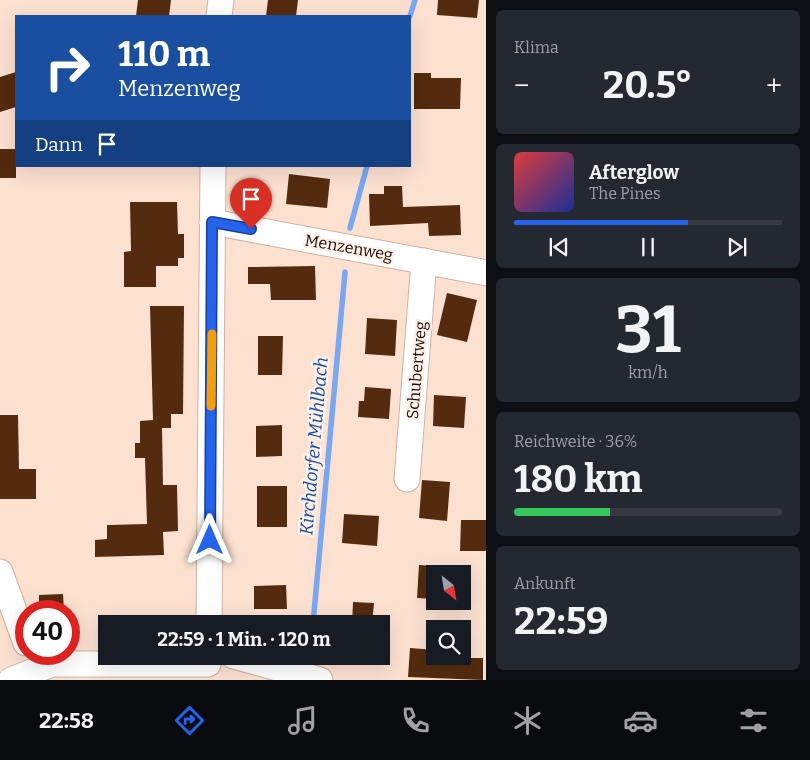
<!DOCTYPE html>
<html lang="de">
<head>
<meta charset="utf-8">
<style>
  :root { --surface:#171b24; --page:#242831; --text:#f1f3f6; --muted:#9ea1a6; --line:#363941; --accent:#2563eb }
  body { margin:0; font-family:Bitter,serif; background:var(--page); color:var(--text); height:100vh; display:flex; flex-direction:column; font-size:19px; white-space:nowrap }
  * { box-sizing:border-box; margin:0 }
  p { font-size:16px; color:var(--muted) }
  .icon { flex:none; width:28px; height:28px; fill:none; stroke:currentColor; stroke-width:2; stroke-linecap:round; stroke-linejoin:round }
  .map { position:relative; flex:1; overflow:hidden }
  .sheet { display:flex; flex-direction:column; gap:10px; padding:10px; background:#0d0f14; width:324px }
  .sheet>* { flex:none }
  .banner { position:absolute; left:15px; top:15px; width:396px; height:152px; border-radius:0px; box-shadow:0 5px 20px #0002; background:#1a4fa0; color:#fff; overflow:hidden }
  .needle { width:32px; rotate:150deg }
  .fabs { position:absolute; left:426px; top:565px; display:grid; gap:10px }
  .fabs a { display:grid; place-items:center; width:45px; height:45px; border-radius:0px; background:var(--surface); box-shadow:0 5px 20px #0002; font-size:25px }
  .speed { position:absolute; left:15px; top:600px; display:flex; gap:10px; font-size:25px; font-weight:700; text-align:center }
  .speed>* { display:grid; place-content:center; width:65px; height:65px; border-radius:50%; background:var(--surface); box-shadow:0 5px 20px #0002; line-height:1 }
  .speed .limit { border:8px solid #d22; background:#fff; color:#111 }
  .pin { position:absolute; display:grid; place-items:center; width:42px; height:42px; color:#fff; margin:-51px -21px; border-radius:50% 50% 50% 0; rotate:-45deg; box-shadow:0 0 5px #0007 }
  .pin .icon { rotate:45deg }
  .me { position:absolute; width:55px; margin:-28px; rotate:0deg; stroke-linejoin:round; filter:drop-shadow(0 0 4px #0008) }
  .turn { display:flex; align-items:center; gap:18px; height:105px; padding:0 20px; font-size:22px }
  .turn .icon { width:65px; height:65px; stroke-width:2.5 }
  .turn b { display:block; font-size:35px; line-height:42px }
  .then { display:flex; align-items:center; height:48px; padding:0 20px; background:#0003; gap:10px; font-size:19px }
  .big { font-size:38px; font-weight:700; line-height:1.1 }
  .sheet .card { flex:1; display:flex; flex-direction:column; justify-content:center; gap:8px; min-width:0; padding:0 18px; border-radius:8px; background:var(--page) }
  .sheet .dial { align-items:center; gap:0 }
  .dial b { font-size:65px; line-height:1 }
  .song { display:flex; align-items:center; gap:15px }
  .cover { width:60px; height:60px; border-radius:8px; background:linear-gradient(135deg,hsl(0 70% 55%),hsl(230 70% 35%)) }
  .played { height:5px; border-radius:2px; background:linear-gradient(90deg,var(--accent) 65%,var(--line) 65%) }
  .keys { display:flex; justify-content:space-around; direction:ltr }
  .heat { display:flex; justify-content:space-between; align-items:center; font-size:28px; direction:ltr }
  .charge { height:8px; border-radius:4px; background:linear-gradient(90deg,#34c759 36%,var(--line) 0) }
  .trip { position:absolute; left:98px; top:615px; width:292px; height:50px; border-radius:0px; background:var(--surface); box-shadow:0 5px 20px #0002; font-weight:700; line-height:50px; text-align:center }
  .tabs { display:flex; height:80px; justify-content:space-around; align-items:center; background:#090b0e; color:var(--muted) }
  .tabs .icon { width:35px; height:35px }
  .tabs .selected { color:var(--accent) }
  .tabs b { font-size:22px; color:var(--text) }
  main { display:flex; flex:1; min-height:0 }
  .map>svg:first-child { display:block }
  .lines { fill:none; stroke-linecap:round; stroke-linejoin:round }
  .stream { stroke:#79a7f2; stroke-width:5.5 }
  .building { fill:#542b0e }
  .minor-casing { stroke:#d1b19e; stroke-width:27 }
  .minor { stroke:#fff; stroke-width:25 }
  .route-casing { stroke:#184099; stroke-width:12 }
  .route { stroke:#2563eb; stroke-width:9 }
  .slow { stroke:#f59e0b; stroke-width:9 }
  .labels { text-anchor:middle; stroke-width:5; stroke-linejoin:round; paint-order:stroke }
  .street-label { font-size:16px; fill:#170d06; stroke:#fff1e9 }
  .water-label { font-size:18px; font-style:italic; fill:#174da3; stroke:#fff1e9 }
</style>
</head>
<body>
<main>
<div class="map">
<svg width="487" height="680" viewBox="0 0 487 680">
  <rect width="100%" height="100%" fill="#fce1d1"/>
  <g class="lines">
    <g class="stream">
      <polyline points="410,16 415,0"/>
      <polyline points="350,228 367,166"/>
      <polyline points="313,624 345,272"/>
      <polyline points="310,657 310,656"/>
    </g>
  </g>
  <g class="building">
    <polygon points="138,0 171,0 169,16 136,16"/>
    <polygon points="268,0 298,0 296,16 266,16"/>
    <polygon points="438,0 479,0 477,18 437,15"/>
    <polygon points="16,72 16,107 0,112 0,77"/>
    <polygon points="414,73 431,73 431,78 461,78 460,109 414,109"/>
    <rect x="0" y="149" width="16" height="29"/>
    <polygon points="289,174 330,179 327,208 286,204"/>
    <polygon points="384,186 402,186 403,207 460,205 461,235 429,236 428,223 370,226 369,194 384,194"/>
    <polygon points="130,202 177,202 178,234 184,234 184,258 178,258 178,266 156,266 156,287 124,287 124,252 131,251"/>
    <polygon points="315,266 316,300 271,300 270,284 248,284 248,267"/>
    <polygon points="447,293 477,300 467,342 437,335"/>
    <polygon points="150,306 184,306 183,414 171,414 171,428 162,428 163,485 177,485 178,531 163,532 164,555 95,557 95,540 107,539 107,525 147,524 145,458 135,458 135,443 140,443 140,421 153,420"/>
    <polygon points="367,318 397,320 395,356 365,354"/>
    <polygon points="258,336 283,336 282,375 258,375"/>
    <polygon points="365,387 391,389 389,419 358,417 359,401 364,401"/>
    <polygon points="434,395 466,397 464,428 433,426"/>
    <polygon points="0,415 18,415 19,469 36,469 36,499 0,499"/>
    <polygon points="282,425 282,456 256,457 256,426"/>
    <polygon points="422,480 450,482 447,521 419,518"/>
    <rect x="257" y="486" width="30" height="41"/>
    <polygon points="344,514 379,516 377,546 342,543"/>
    <polygon points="461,520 487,520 487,551 460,551"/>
    <polygon points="419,565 435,566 435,599 417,598"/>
    <polygon points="286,585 287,609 254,609 254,586"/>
    <polygon points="63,594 64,611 39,611 39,595"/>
    <polygon points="353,602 374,603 372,624 352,624"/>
    <polygon points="410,648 435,650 435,656 442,658 483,658 483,680 408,677"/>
  </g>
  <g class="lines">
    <g class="minor-casing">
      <g id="minor">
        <polyline points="219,16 221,0"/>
        <polyline points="212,222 487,273"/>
        <polyline points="407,479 424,261"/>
        <polyline points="0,572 26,643"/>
        <polyline points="209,624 213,166"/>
        <polyline points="234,656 320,680"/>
        <polyline points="11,680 52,664 208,664"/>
      </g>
    </g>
    <use href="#minor" class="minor"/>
  </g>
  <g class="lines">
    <g class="route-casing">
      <polyline id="route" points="210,540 212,222 251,229"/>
    </g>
    <use href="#route" class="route"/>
    <polyline class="slow" points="211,406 212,334"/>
  </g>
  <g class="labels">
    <g class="street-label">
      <text transform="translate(349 247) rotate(10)" y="6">Menzenweg</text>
      <text transform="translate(416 370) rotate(-85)" y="6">Schubertweg</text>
    </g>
    <g class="water-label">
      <text transform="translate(314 446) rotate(-85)" y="6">Kirchdorfer Mühlbach</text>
    </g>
  </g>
</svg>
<div class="fabs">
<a><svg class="needle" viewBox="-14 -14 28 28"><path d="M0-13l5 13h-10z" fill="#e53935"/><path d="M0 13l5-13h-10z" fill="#9ea1a6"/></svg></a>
<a><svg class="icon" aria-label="search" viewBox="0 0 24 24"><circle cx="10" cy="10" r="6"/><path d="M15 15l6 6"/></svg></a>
</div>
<div class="speed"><div class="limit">40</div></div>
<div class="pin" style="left:251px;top:229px;background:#d93025"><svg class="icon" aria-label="arrive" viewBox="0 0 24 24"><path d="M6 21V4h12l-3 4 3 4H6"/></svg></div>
<svg class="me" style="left:210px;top:540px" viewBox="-20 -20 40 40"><path d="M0-17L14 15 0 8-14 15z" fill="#2563eb" stroke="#fff" stroke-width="4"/></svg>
<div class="trip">22:59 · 1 Min. · 120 m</div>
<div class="banner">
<div class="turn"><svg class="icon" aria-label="right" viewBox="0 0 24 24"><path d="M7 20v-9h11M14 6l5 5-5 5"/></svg><div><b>110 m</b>Menzenweg</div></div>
<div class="then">Dann<svg class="icon" aria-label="arrive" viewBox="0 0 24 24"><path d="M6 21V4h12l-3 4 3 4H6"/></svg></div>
</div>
</div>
<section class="sheet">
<div class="card"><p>Klima</p>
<div class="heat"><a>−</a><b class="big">20.5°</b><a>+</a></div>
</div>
<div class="card">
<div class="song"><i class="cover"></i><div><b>Afterglow</b><p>The Pines</p></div></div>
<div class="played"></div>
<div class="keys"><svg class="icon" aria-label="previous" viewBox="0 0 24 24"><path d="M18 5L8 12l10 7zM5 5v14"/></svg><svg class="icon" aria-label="pause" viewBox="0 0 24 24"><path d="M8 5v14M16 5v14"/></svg><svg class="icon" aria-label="next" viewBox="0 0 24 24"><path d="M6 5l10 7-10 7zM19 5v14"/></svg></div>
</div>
<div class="card dial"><b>31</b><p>km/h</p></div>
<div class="card"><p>Reichweite · 36%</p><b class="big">180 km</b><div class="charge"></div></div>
<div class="card"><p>Ankunft</p><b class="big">22:59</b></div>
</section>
</main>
<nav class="tabs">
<b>22:58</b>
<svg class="icon selected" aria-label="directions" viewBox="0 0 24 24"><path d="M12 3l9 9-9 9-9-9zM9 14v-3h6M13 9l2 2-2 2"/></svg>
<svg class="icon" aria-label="music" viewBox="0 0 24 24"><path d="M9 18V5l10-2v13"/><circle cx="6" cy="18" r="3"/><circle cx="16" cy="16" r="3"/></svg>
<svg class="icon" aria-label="phone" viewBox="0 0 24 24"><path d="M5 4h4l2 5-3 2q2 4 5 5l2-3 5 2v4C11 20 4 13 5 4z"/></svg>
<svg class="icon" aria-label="climate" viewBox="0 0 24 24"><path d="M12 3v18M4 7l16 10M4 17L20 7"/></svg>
<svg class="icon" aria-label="car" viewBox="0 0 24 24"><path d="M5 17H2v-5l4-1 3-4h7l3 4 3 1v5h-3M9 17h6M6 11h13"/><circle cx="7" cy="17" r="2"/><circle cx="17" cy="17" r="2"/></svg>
<svg class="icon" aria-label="filters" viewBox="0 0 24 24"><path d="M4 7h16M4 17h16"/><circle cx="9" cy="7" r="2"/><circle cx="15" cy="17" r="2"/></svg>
</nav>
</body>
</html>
